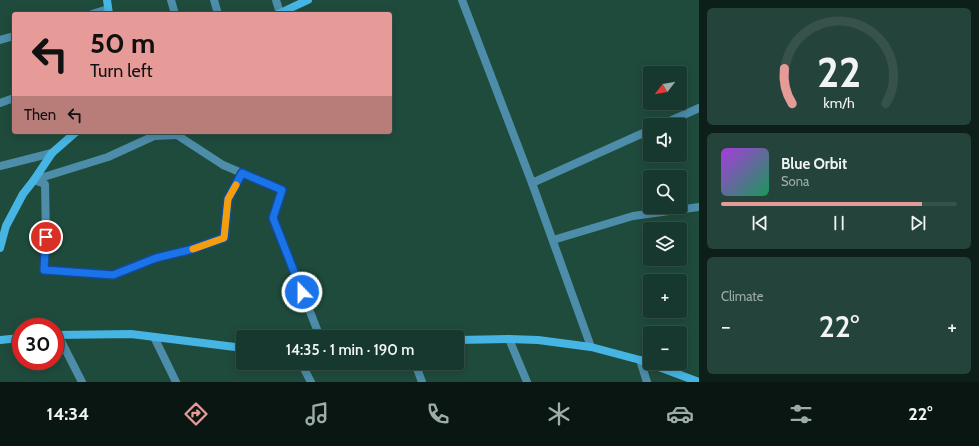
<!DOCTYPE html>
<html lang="en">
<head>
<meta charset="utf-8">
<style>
  :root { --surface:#17382e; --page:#24433a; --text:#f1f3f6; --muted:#9eacaa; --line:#36524a; --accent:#e69b98 }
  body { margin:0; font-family:Cabin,sans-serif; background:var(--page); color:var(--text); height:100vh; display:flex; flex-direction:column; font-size:15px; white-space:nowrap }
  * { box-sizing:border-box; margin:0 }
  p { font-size:13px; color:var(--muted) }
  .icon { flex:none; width:22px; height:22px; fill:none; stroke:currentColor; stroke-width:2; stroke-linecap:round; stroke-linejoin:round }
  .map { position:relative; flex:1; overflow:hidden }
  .drawer { display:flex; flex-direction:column; gap:8px; padding:8px; background:#0d1f19; width:280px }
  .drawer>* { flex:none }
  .banner { position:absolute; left:12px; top:12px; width:380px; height:122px; border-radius:4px; box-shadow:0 2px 10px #0003,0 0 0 1px var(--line); background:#e69b98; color:#111; overflow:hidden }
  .needle { width:26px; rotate:239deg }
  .controls { position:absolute; left:643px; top:66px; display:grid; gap:8px }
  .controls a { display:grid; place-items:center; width:44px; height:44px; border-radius:4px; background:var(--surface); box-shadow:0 2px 10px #0003,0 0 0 1px var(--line); font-size:20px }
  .speed { position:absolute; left:12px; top:318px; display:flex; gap:8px; font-size:20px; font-weight:700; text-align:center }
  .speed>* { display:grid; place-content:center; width:52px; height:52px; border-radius:50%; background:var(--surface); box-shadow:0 2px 10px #0003,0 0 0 1px var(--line); line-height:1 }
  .speed .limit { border:6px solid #d22; background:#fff; color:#111 }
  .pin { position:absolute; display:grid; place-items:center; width:34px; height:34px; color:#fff; margin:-17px; border:2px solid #fff; border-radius:50%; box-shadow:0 1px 4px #0007 }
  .me { position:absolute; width:44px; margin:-22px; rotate:338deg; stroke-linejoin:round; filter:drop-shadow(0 0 3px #0008) }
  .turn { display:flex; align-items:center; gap:14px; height:84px; padding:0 12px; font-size:18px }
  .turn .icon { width:52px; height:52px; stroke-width:2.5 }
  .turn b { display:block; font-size:28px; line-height:34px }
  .then { display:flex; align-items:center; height:38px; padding:0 12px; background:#0003; gap:8px; font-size:15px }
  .big { font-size:30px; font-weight:600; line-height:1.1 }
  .drawer .tile { flex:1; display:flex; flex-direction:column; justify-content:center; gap:6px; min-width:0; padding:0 14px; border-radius:6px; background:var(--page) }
  .drawer .dial { align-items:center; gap:0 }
  .dial svg { height:104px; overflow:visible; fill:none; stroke:var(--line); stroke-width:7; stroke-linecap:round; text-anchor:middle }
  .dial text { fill:var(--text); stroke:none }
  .song { display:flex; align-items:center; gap:12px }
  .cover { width:48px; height:48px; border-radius:6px; background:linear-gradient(135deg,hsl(280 70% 55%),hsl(150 70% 35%)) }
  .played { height:4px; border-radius:2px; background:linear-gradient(90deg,var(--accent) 85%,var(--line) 85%) }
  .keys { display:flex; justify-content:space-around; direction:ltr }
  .heat { display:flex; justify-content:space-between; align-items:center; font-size:22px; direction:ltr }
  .trip { position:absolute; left:236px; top:330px; width:228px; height:40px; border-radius:4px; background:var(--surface); box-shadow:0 2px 10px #0003,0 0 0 1px var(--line); font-weight:600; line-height:40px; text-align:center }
  .tab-bar { display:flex; height:64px; justify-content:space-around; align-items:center; background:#091612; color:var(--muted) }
  .tab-bar .icon { width:28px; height:28px }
  .tab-bar .on { color:var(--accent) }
  .tab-bar b { font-size:18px; color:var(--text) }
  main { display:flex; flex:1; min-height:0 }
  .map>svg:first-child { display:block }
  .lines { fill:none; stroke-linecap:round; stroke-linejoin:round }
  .street { stroke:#4d8daa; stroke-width:8 }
  .secondary { stroke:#46b5e4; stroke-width:8 }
  .route-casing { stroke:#114b97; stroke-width:10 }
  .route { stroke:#1a73e8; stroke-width:7 }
  .slow { stroke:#f59e0b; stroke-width:7 }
</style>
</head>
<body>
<main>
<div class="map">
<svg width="699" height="382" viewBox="0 0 699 382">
  <rect width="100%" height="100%" fill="#1f4b3d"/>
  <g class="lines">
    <g class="street">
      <polyline points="171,0 175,14"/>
      <polyline points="214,0 218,14"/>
      <polyline points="276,0 280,13"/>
      <polyline points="462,0 532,183 591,347"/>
      <polyline points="92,14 108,9"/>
      <polyline points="0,40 14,36"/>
      <polyline points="0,103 14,98"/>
      <polyline points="661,125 699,108"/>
      <polyline points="176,132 177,135 223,165 282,190 273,218 320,337"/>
      <polyline points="0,166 52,153"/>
      <polyline points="34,180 45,184 46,237 44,270 113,275 156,258 189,250 225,238 228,199 242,173"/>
      <polyline points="34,180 108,157 154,136 177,135"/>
      <polyline points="532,183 650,130"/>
      <polyline points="553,240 633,216 699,207"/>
      <polyline points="58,335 82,382"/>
      <polyline points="154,337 176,382"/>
      <polyline points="509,339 527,382"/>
      <polyline points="640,360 647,382"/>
      <polyline points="301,363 311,382"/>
      <polyline points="415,363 422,382"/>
    </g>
    <g class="secondary">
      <polyline points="107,0 109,14"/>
      <polyline points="278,14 308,0"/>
      <polyline points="0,248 6,226 23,194 34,180 52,153 76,132"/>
      <polyline points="55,335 131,334 243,348"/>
      <polyline points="0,340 21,338"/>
      <polyline points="457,340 509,339 538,340 591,347 640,360 699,382"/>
    </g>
  </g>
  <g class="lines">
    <g class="route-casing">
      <polyline id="route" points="46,237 44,270 113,275 156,258 189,250 224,238 228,199 242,173 282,190 273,218 302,292"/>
    </g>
    <use href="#route" class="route"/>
    <polyline class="slow" points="193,249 224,238 228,199 236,185"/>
  </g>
</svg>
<div class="controls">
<a><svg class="needle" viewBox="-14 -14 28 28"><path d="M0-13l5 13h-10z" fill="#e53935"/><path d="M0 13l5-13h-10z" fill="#9eacaa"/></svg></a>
<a><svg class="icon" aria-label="sound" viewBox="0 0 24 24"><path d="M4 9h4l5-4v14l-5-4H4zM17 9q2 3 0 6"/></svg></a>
<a><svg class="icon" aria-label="search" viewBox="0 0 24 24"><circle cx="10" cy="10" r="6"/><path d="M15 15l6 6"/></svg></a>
<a><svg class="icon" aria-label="layers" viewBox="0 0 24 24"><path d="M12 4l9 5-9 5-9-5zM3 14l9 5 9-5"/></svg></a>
<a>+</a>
<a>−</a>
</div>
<div class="speed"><div class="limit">30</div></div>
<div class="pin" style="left:46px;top:237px;background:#d93025"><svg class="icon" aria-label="arrive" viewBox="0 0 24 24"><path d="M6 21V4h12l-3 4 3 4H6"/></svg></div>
<svg class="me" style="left:302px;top:292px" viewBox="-20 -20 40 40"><circle r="17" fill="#1a73e8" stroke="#fff" stroke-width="3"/><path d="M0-11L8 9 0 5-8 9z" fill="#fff"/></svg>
<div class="trip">14:35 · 1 min · 190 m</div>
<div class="banner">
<div class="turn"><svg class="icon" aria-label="left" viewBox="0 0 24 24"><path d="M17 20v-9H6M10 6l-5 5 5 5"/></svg><div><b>50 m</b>Turn left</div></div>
<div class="then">Then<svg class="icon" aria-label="left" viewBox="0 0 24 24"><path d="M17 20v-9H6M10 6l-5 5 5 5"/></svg></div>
</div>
</div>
<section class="drawer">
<div class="tile dial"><svg viewBox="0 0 100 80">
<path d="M14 69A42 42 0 1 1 86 69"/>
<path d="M14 69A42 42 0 0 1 8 42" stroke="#e69b98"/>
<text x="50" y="56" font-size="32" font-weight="700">22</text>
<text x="50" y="72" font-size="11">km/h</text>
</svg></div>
<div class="tile">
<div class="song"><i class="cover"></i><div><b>Blue Orbit</b><p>Sona</p></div></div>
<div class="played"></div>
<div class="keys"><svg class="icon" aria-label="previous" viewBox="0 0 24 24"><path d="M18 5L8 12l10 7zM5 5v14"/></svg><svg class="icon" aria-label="pause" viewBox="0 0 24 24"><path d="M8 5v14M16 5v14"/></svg><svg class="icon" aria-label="next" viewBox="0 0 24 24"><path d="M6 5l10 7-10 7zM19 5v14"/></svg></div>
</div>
<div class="tile"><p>Climate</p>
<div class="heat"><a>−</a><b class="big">22°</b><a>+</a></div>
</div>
</section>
</main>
<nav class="tab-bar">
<b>14:34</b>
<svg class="icon on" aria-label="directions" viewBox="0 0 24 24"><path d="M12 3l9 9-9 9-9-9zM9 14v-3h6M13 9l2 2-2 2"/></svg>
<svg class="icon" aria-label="music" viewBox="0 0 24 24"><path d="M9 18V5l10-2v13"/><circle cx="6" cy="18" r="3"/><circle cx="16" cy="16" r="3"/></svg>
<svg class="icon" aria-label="phone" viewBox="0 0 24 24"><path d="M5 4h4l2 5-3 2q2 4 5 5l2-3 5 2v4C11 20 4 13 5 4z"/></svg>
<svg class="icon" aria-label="climate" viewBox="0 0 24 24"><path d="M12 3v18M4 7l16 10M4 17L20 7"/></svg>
<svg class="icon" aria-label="car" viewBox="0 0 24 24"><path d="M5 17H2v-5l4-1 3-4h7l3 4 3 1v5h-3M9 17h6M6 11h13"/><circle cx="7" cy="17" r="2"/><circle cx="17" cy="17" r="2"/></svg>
<svg class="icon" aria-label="filters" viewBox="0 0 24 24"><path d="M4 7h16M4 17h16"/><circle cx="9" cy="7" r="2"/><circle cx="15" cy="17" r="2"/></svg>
<b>22°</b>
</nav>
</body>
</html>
